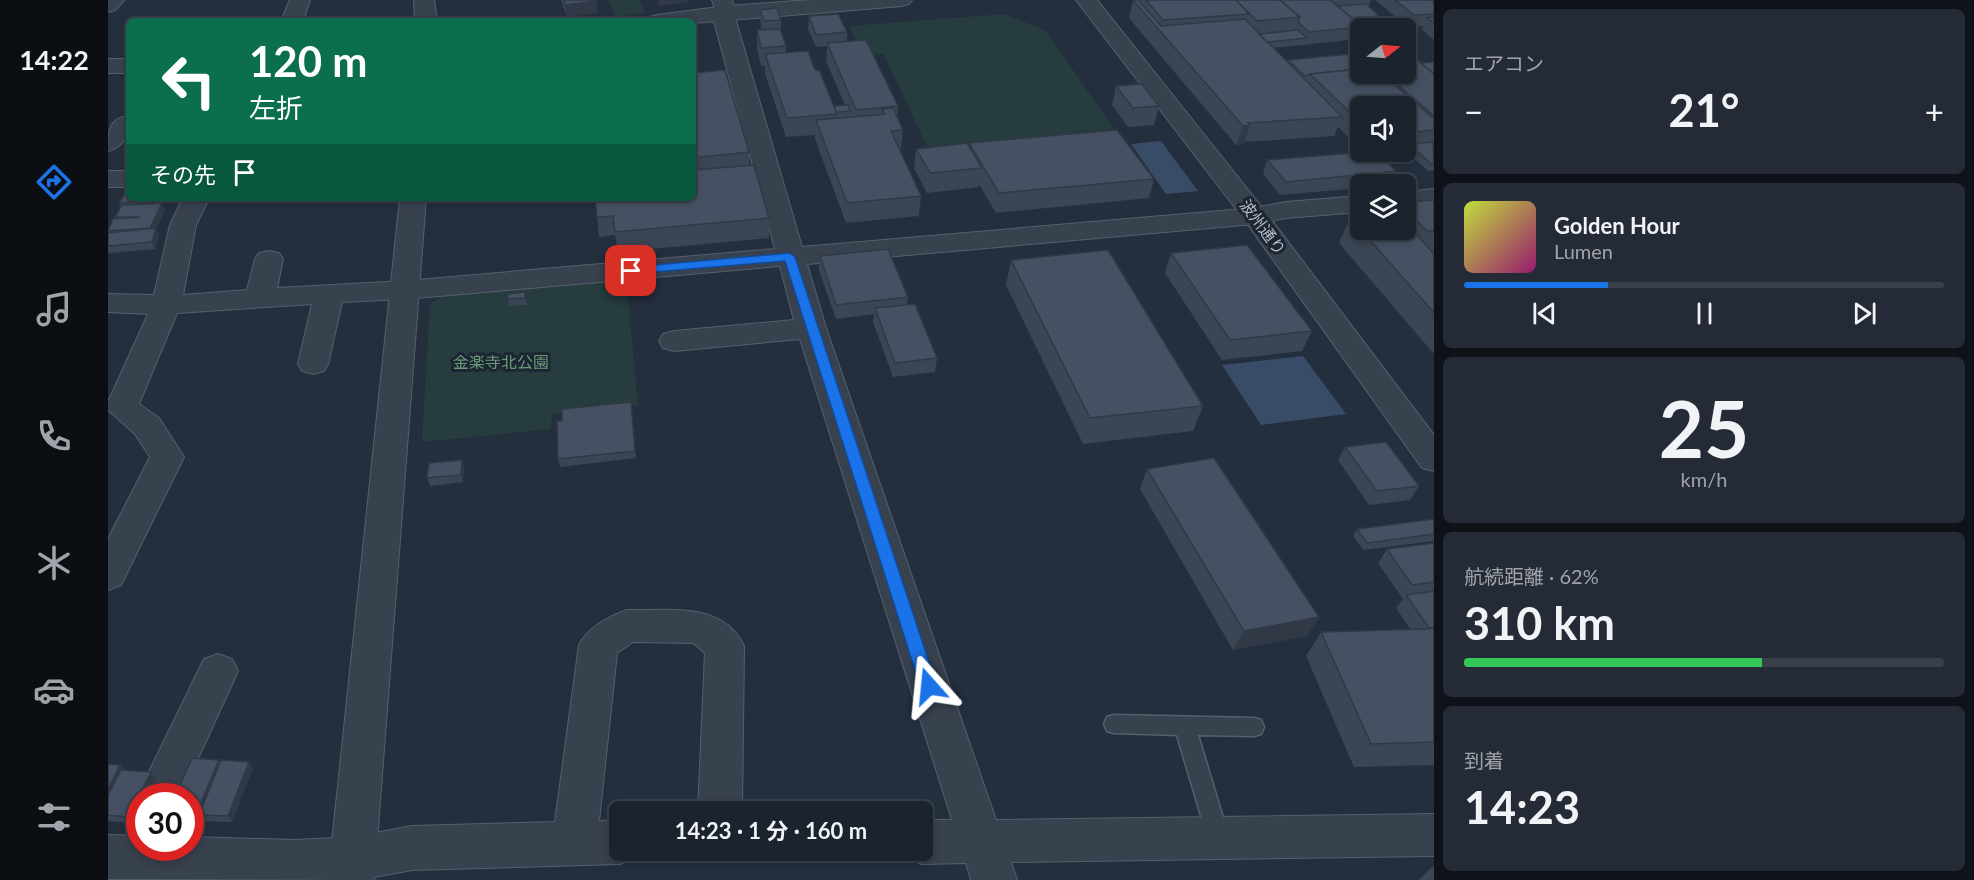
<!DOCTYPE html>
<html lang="ja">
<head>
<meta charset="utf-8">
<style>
  :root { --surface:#1b232e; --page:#242b36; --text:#f1f3f6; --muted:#a0a4aa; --line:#39404a; --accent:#1a73e8 }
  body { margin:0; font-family:Lato,"Noto Sans JP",sans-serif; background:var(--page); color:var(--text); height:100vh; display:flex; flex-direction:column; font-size:22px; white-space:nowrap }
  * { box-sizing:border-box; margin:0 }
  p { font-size:20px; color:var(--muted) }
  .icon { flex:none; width:33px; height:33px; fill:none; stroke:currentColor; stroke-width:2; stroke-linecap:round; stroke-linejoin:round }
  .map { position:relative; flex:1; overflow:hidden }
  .side { display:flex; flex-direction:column; gap:9px; padding:9px; background:#0f1319; width:540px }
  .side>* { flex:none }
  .banner { position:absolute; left:18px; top:18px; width:570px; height:183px; border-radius:9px; box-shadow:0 3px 9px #0003,0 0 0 2px var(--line); background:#0b6e4f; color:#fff; overflow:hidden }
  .needle { width:39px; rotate:73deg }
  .controls { position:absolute; left:1242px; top:18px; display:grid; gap:12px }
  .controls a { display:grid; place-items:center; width:66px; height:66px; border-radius:9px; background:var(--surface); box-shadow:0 3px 9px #0003,0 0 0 2px var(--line); font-size:30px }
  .speed { position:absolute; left:18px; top:783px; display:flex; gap:12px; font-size:30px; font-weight:700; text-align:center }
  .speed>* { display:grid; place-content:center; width:78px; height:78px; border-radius:50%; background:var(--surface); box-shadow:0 3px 9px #0003,0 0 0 2px var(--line); line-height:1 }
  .speed .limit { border:9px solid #d22; background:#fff; color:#111 }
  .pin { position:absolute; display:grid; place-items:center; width:51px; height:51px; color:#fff; margin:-26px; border-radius:12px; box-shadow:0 3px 9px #0006 }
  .me { position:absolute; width:66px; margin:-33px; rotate:342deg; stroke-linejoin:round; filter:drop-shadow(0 0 4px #0008) }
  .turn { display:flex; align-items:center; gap:21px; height:126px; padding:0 24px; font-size:27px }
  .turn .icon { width:78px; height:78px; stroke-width:2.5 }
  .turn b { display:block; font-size:42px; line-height:51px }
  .then { display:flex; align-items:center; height:57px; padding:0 24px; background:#0003; gap:12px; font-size:22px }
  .big { font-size:45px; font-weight:700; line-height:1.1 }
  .side .tile { flex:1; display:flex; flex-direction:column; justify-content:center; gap:9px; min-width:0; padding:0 21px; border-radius:9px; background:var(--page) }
  .side .dial { align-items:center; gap:0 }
  .dial b { font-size:78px; line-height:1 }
  .song { display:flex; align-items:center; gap:18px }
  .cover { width:72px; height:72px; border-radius:9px; background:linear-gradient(135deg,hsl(70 70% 55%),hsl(320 70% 35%)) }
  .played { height:6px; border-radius:3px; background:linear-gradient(90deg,var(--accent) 30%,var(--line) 30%) }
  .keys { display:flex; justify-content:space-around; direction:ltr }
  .heat { display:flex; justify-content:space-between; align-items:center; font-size:33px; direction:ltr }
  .charge { height:9px; border-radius:4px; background:linear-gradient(90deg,#34c759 62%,var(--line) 0) }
  .trip { position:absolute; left:501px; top:801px; width:324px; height:60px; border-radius:9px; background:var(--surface); box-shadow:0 3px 9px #0003,0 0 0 2px var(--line); font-weight:700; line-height:60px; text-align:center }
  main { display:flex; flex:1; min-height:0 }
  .tab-bar { display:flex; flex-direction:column; width:108px; justify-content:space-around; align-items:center; background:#0b0e12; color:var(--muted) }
  .tab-bar .icon { width:42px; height:42px }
  .tab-bar .selected { color:var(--accent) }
  .tab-bar b { font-size:27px; color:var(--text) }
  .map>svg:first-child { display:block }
  .green { fill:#263c3f }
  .water { fill:#394c67 }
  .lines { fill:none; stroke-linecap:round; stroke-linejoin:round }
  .service-casing { stroke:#565f6c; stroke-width:3 }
  .minor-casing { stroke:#565f6c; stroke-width:2 }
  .tertiary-casing { stroke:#565f6c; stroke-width:2 }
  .service { fill:#38414e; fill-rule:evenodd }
  .minor { fill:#38414e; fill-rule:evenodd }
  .tertiary { fill:#38414e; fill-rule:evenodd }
  .wall { fill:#3b4654 }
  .shaded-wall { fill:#303945 }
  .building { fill:#455162; stroke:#303945; stroke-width:1.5 }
  .route { fill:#1a73e8; stroke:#114b97; stroke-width:1.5 }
  .labels { text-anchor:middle; stroke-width:6; stroke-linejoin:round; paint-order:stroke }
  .street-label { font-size:16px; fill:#b4bcc9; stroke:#1d2633 }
  .park-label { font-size:16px; fill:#6b9a76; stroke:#1d2633 }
</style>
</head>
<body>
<main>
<nav class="tab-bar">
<b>14:22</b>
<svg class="icon selected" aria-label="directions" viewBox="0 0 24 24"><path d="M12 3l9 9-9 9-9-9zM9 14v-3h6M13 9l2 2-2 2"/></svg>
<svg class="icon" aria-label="music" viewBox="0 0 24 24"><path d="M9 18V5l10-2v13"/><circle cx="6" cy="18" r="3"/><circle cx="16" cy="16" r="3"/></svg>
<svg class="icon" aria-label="phone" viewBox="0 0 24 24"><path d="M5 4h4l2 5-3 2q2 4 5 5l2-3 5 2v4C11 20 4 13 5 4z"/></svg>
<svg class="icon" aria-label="climate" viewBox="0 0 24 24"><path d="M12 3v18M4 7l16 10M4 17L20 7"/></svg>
<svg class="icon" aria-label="car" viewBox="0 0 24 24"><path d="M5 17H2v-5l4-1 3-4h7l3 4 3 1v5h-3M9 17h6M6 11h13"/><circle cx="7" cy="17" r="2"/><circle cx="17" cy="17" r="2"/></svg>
<svg class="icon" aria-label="filters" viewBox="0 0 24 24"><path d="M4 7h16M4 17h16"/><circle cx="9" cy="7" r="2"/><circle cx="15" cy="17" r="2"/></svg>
</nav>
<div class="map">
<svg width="1326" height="880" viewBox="0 0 1326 880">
  <rect width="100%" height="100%" fill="#242f3e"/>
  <g class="green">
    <polygon points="500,0 531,0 537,13 507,17"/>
    <polygon points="897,14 938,31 1010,135 821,151 776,54 754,55 741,26"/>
    <polygon points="518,278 530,405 444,414 443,429 314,442 322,304 338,294"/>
  </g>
  <g class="water">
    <polygon points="1053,141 1090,191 1058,194 1023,144"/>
    <polygon points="1195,356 1238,414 1153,425 1114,365"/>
  </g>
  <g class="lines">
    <g class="service-casing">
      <polygon id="service" points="1006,715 1146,718 1153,720 1156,727 1153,734 1146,736 1090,735 1121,838 1118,846 1110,849 1102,846 1069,735 1006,733 999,731 996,724 999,717"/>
    </g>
    <g class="minor-casing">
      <g id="minor">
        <polygon points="0,0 16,0 7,10 0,12"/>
        <polygon points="182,0 202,0 195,21 173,21"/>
        <polygon points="604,0 624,0 628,12 628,21 694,247 1147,208 1178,202 1252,196 1252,212 1178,218 1147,224 699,264 718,328 888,820 1326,814 1326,856 903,862 909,880 863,880 858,863 814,864 798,857 795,850 814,850 814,820 844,820 692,339 566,351 555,348 551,341 555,334 566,331 686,320 672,266 297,299 234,302 220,364 216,371 205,374 194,371 190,364 204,304 69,313 31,404 51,418 76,457 13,585 0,590 0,539 42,457 27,434 0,410 0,402 40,314 0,312 0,294 46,295 62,225 75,198 101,198 88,225 75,295 139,290 147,259 151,253 161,251 171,253 175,259 169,288 297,281 667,249 606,21 608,12"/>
        <path d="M 15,117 L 21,118 C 21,133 16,147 0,151 C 0,136 0,121 15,117 Z"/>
        <rect x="0" y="171" width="21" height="16"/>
        <polygon points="1326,189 1326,205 1298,208 1298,192"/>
        <path d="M 519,610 C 561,611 615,601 636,646 L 634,812 L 590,812 L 597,653 L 585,643 L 525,642 L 509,653 L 491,821 L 512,820 L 512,850 L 531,850 L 528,857 L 512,864 L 304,870 L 250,880 L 0,879 L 0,835 L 32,836 L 32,848 L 82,848 L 82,837 L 187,840 L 245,837 L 304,826 L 447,822 L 471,645 C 480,627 500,617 519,610 Z"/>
        <polygon points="110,654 124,659 130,671 73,796 32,796 32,801 29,796 36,782 96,659"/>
      </g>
    </g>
    <g class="tertiary-casing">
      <g id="tertiary">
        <polygon points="306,0 326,0 329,21 307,21"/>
        <polygon points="703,0 804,0 801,4 794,6 585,23 538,21 542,17 549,15 618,6"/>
        <polygon points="968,0 989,0 1156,210 1326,435 1326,471 1314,468 1138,222"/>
        <rect x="0" y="59" width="21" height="14"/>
        <polygon points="292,198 318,198 266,880 220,880"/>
      </g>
    </g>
    <use href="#service" class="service"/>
    <use href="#minor" class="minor"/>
    <use href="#tertiary" class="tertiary"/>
  </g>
  <g class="wall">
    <polygon points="453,0 488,0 490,13 459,17"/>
    <polygon points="1025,0 1263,0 1261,6 1271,16 1269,22 1251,23 1255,27 1255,28 1252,28 1252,34 1250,39 1165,48 1179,62 1180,60 1252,74 1298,74 1305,61 1313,63 1326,62 1326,170 1320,171 1298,151 1298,106 1252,106 1252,149 1230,127 1226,136 1136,142 1136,144 1128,145 1021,18"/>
    <polygon points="1267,0 1326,0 1326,40 1314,30 1315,26 1301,28"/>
    <polygon points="652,10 673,20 673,31 678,46 678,53 707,70 726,106 737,105 718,61 719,46 708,47 700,29 701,16 739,32 739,41 790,106 789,118 795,130 793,149 791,149 813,196 811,216 738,223 707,139 707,135 678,137 657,73 657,66 653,66 649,48 649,30 653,30"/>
    <polygon points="585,73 641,152 641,165 661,218 661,238 510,252 507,235 491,237 489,217 585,198"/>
    <polygon points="1008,86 1051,106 1046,125 1020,127 1004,105"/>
    <polygon points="861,143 1046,179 1041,198 888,213 871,184 871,187 819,193 806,168 808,149 860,145"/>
    <polygon points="1256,152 1293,152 1271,154 1288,171 1282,184 1252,184 1252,188 1172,195 1155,174 1159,160"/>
    <polygon points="21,198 38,198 34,204 54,203 57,210 48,229 51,235 47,249 0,253 0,233 1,233 0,231 8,219 7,217 13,207 11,203"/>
    <polygon points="1326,200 1326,354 1231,243 1242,218 1298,230 1298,208 1300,202"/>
    <polygon points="1063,253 1204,331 1194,351 1114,360 1057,273"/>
    <polygon points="712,256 800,297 799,305 829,358 827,372 785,377 765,322 766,314 728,319 711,270"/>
    <polygon points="903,260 1095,406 1085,431 975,444 898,285"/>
    <polygon points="417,292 419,305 401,306 400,299"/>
    <polygon points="523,402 528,458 452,467 450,459"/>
    <polygon points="1237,447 1311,486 1302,500 1261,505 1230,460"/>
    <polygon points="356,467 355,482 322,486 319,478"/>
    <polygon points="1039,469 1211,617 1199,636 1125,650 1032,489"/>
    <polygon points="1326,519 1326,541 1255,550 1245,536 1249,529"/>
    <polygon points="1326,543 1326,765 1246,767 1198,656 1213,632 1303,630 1288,608 1295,599 1270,563 1279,549"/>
    <polygon points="113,762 141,762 145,768 124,822 96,821 94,818 93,821 82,820 82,796"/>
    <polygon points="0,764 12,765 17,770 43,772 48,778 39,796 32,796 32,812 26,823 0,821"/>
    <polygon points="1324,867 1326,867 1326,880 1311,880"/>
  </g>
  <g class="shaded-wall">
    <polygon points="550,0 580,0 580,2 550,6"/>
    <polygon points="489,1 490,13 459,17 457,5"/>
    <polygon points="1142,125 1136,144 1128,145 1135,126"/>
    <polygon points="30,198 38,198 31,209 27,202"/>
    <polygon points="54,203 57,210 48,229 51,235 47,249 44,242 46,235 42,228"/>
    <polygon points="354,460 356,467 355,482 353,475"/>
    <polygon points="1211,617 1199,636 1125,650 1136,631"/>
    <polygon points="111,760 116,766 91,815 94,818 93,821 88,814"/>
    <polygon points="141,762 145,768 124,822 120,816"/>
    <polygon points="12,765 18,771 0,806 0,789"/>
    <polygon points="43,772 48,778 39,796 32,796 32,812 26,823 20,817"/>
  </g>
  <g class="building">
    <polygon points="456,0 488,0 489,1 457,5"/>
    <polygon points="1025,0 1030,0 1053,26 1137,19 1234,117 1140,123 1142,125 1135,126"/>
    <polygon points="1038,0 1128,0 1141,14 1055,20"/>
    <polygon points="1128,0 1172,0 1192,17 1149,21"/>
    <polygon points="1172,0 1222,0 1255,27 1201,32 1190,22 1192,17"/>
    <polygon points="1287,0 1323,0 1326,2 1326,14 1306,15"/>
    <polygon points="1258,4 1271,16 1244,18 1230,6"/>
    <polygon points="669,8 673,20 656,21 652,10"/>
    <polygon points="730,14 739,32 708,35 701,16"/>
    <polygon points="1326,17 1326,23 1319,18"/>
    <polygon points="672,29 678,46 653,48 649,30"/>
    <polygon points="1190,30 1199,38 1159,42 1151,34"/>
    <polygon points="758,40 790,106 748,110 719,43"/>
    <polygon points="700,51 707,70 711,70 729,114 679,118 657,54"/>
    <polygon points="1252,53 1252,69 1202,74 1201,75 1197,76 1180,60"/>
    <polygon points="1298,55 1305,61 1298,62"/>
    <polygon points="1310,60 1326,74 1326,116 1277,74 1298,74 1298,62"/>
    <polygon points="1326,62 1326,74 1313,63"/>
    <polygon points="1252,69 1252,74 1274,74 1326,119 1326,130 1298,133 1298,106 1252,106 1252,122 1202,74"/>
    <polygon points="617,70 641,152 585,158 585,73"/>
    <polygon points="1034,84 1051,106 1025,108 1008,86"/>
    <polygon points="740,105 742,111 728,112 726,106"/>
    <polygon points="785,108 795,130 783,131 813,196 739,203 708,120 777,114 774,109"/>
    <polygon points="1009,130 1046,179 891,193 861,143"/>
    <polygon points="1325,142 1326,164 1323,164 1302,144"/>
    <polygon points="859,143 874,168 822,173 808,149"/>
    <polygon points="1258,152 1269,152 1288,171 1178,182 1159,160"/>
    <polygon points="646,165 661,218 507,232 505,216 489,217 487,198 585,198 585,170"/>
    <polygon points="21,187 21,198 30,198 27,202 11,203"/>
    <polygon points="1326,200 1326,231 1319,231 1300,212 1309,211 1300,202"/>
    <polygon points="54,203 42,228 0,231 5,219 32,217 7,217 14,205"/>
    <polygon points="1252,217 1252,229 1242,218"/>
    <polygon points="1298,223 1326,254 1326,313 1253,230 1298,230"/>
    <polygon points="48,228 44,242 0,246 0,233"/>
    <polygon points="1139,245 1204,331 1122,340 1063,253"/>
    <polygon points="780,249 800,297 728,305 712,256"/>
    <polygon points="1000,250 1095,406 982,418 903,260"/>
    <polygon points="417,292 417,298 400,299 400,294"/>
    <polygon points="807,304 829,358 787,363 767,308"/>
    <polygon points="523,402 527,451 450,459 449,421 454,421 454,409"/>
    <polygon points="1278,442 1311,486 1269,491 1237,447"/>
    <polygon points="1106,458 1211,617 1136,631 1039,469"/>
    <polygon points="354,460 353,475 319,478 321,463"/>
    <polygon points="1326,519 1326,534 1259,543 1249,529"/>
    <polygon points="1326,543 1326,582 1304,585 1279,549"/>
    <polygon points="1326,591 1326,628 1321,628 1298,595"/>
    <polygon points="1326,628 1326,742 1263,744 1213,632 1318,629"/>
    <polygon points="84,758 111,760 88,814 82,814 82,796 67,796"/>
    <polygon points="113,760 141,762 120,816 91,815"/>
    <polygon points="0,764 12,765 0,789"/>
    <polygon points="13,770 43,772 20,817 0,815 0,795"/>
  </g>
  <polygon class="route" points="682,253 687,257 829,686 826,691 821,693 815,691 812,686 677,261 523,274 518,271 523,267"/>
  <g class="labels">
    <g class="street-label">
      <text transform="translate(1155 227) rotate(53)" y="6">波州通り</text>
    </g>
    <g class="park-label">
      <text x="393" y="368">金楽寺北公園</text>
    </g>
  </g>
</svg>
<div class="controls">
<a><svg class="needle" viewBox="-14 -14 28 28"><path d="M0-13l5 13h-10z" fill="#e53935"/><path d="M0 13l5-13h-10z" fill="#a0a4aa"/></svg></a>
<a><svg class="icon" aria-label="sound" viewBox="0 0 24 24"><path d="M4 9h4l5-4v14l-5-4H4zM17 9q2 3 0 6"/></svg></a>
<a><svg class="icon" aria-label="layers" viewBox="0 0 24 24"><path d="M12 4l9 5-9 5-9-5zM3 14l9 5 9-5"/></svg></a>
</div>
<div class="speed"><div class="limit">30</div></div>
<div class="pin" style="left:523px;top:271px;background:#d93025"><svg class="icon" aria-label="arrive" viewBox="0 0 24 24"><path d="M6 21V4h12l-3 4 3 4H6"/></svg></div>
<svg class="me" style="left:821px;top:686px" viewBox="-20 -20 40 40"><path d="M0-17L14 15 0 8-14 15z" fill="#1a73e8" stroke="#fff" stroke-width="4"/></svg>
<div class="trip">14:23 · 1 分 · 160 m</div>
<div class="banner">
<div class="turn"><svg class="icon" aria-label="left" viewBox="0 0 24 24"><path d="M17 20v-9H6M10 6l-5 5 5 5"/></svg><div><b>120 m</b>左折</div></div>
<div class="then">その先<svg class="icon" aria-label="arrive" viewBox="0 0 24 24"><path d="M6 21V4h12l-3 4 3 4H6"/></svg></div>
</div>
</div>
<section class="side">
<div class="tile"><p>エアコン</p>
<div class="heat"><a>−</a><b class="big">21°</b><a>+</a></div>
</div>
<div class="tile">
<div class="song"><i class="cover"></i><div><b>Golden Hour</b><p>Lumen</p></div></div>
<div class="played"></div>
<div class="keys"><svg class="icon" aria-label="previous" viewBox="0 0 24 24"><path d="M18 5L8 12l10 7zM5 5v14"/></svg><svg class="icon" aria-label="pause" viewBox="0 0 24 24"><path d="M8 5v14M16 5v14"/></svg><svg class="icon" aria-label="next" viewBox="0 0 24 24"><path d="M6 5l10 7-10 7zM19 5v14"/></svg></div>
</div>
<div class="tile dial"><b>25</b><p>km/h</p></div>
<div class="tile"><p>航続距離 · 62%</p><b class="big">310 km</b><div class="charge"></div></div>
<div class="tile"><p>到着</p><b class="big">14:23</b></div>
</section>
</main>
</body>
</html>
